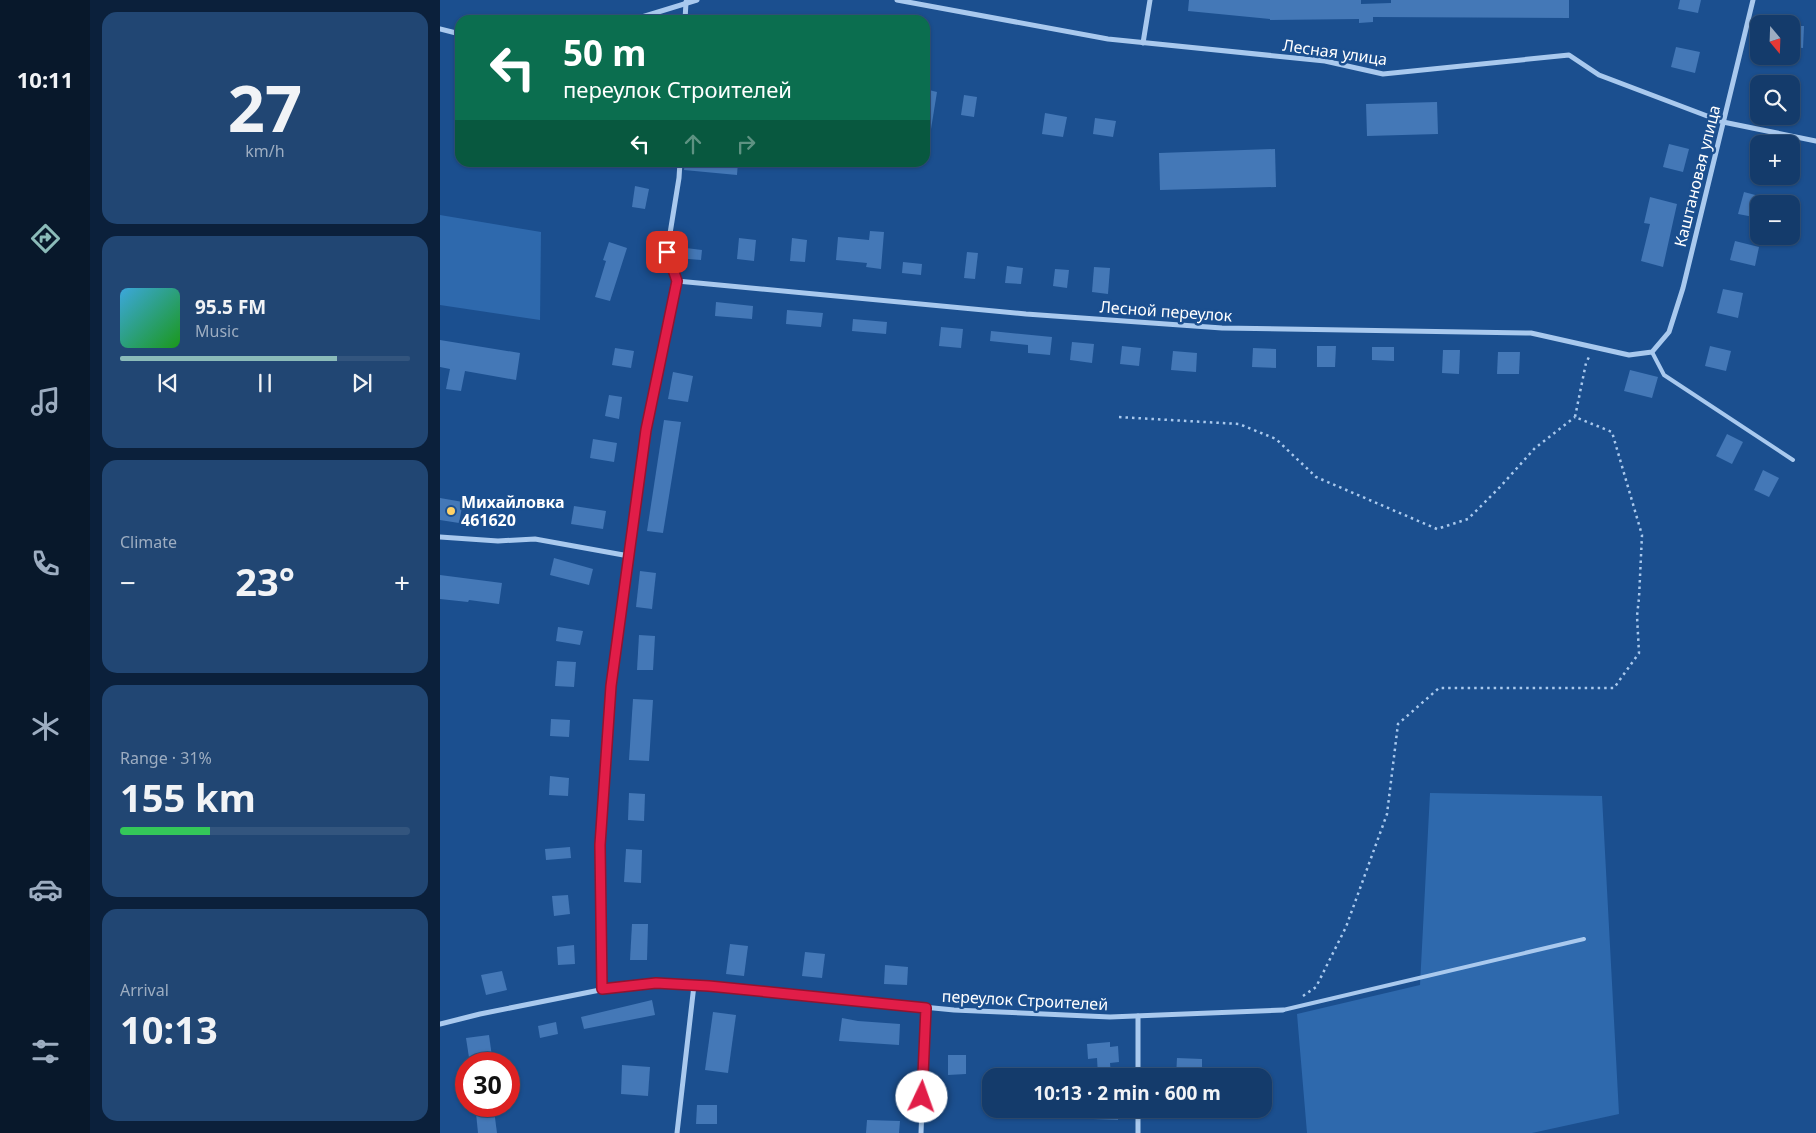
<!DOCTYPE html>
<html lang="en">
<head>
<meta charset="utf-8">
<style>
  :root { --surface:#143b6b; --page:#214673; --text:#f1f3f6; --muted:#9dadc1; --line:#33557e; --accent:#8bbbb9 }
  body { margin:0; font-family:"Noto Sans",sans-serif; background:var(--page); color:var(--text); height:100vh; display:flex; flex-direction:column; font-size:19px; white-space:nowrap }
  * { box-sizing:border-box; margin:0 }
  p { font-size:16px; color:var(--muted) }
  .icon { flex:none; width:28px; height:28px; fill:none; stroke:currentColor; stroke-width:2; stroke-linecap:round; stroke-linejoin:round }
  .map { position:relative; flex:1; overflow:hidden }
  .details { display:flex; flex-direction:column; gap:12px; padding:12px; background:#0b203b; width:350px }
  .details>* { flex:none }
  .guide { position:absolute; left:15px; top:15px; width:475px; height:152px; border-radius:15px; box-shadow:0 1px 4px #0004,0 0 0 1px var(--line); background:#0b6e4f; color:#fff; overflow:hidden }
  .needle { width:32px; rotate:161deg }
  .buttons { position:absolute; left:1310px; top:15px; display:grid; gap:10px }
  .buttons a { display:grid; place-items:center; width:50px; height:50px; border-radius:10px; background:var(--surface); box-shadow:0 1px 4px #0004,0 0 0 1px var(--line); font-size:25px }
  .speed { position:absolute; left:15px; top:1052px; display:flex; gap:10px; font-size:25px; font-weight:700; text-align:center }
  .speed>* { display:grid; place-content:center; width:65px; height:65px; border-radius:50%; background:var(--surface); box-shadow:0 1px 4px #0004,0 0 0 1px var(--line); line-height:1 }
  .speed .limit { border:8px solid #d22; background:#fff; color:#111 }
  .pin { position:absolute; display:grid; place-items:center; width:42px; height:42px; color:#fff; margin:-21px; border-radius:10px; box-shadow:0 2px 8px #0006 }
  .me { position:absolute; width:55px; margin:-28px; rotate:3deg; stroke-linejoin:round; filter:drop-shadow(0 0 4px #0008) }
  .turn { display:flex; align-items:center; gap:18px; height:105px; padding:0 25px; font-size:22px }
  .turn .icon { width:65px; height:65px; stroke-width:2.5 }
  .turn b { display:block; font-size:35px; line-height:42px }
  .lanes { display:flex; align-items:center; height:48px; padding:0 25px; background:#0003; justify-content:center; gap:25px; direction:ltr }
  .lanes .off { opacity:.35 }
  .big { font-size:38px; font-weight:700; line-height:1.1 }
  .details .tile { flex:1; display:flex; flex-direction:column; justify-content:center; gap:8px; min-width:0; padding:0 18px; border-radius:15px; background:var(--page) }
  .details .dial { align-items:center; gap:0 }
  .dial b { font-size:65px; line-height:1 }
  .song { display:flex; align-items:center; gap:15px }
  .cover { width:60px; height:60px; border-radius:8px; background:linear-gradient(135deg,hsl(200 70% 55%),hsl(120 70% 35%)) }
  .played { height:5px; border-radius:2px; background:linear-gradient(90deg,var(--accent) 75%,var(--line) 75%) }
  .keys { display:flex; justify-content:space-around; direction:ltr }
  .heat { display:flex; justify-content:space-between; align-items:center; font-size:28px; direction:ltr }
  .charge { height:8px; border-radius:4px; background:linear-gradient(90deg,#34c759 31%,var(--line) 0) }
  .trip { position:absolute; left:542px; top:1068px; width:290px; height:50px; border-radius:15px; background:var(--surface); box-shadow:0 1px 4px #0004,0 0 0 1px var(--line); font-weight:700; line-height:50px; text-align:center }
  main { display:flex; flex:1; min-height:0 }
  .tab-bar { display:flex; flex-direction:column; width:90px; justify-content:space-around; align-items:center; background:#08182b; color:var(--muted) }
  .tab-bar .icon { width:35px; height:35px }
  .tab-bar .selected { color:var(--accent) }
  .tab-bar b { font-size:22px; color:var(--text) }
  .map>svg:first-child { display:block }
  .green { fill:#2e69ad }
  .building { fill:#4478b7 }
  .lines { fill:none; stroke-linecap:round; stroke-linejoin:round }
  .path { stroke:#a9c9ee; stroke-width:2.5; stroke-dasharray:2.5 4; stroke-linecap:butt }
  .lane { stroke:#a9c9ee; stroke-width:4 }
  .street { stroke:#a9c9ee; stroke-width:5 }
  .route-casing { stroke:#92132f; stroke-width:12 }
  .route { stroke:#e11d48; stroke-width:9 }
  .poi-dot { fill:#ffd166; stroke:#1b4f8f; stroke-width:2 }
  .labels { text-anchor:middle; stroke-width:5; stroke-linejoin:round; paint-order:stroke }
  .street-label { font-size:16px; fill:#fff; stroke:#1b4f8f }
  .poi-label { font-size:16px; font-weight:bold; fill:#fff; stroke:#1b4f8f; text-anchor:start }
</style>
</head>
<body>
<main>
<nav class="tab-bar">
<b>10:11</b>
<svg class="icon selected" aria-label="directions" viewBox="0 0 24 24"><path d="M12 3l9 9-9 9-9-9zM9 14v-3h6M13 9l2 2-2 2"/></svg>
<svg class="icon" aria-label="music" viewBox="0 0 24 24"><path d="M9 18V5l10-2v13"/><circle cx="6" cy="18" r="3"/><circle cx="16" cy="16" r="3"/></svg>
<svg class="icon" aria-label="phone" viewBox="0 0 24 24"><path d="M5 4h4l2 5-3 2q2 4 5 5l2-3 5 2v4C11 20 4 13 5 4z"/></svg>
<svg class="icon" aria-label="climate" viewBox="0 0 24 24"><path d="M12 3v18M4 7l16 10M4 17L20 7"/></svg>
<svg class="icon" aria-label="car" viewBox="0 0 24 24"><path d="M5 17H2v-5l4-1 3-4h7l3 4 3 1v5h-3M9 17h6M6 11h13"/><circle cx="7" cy="17" r="2"/><circle cx="17" cy="17" r="2"/></svg>
<svg class="icon" aria-label="filters" viewBox="0 0 24 24"><path d="M4 7h16M4 17h16"/><circle cx="9" cy="7" r="2"/><circle cx="15" cy="17" r="2"/></svg>
</nav>
<section class="details">
<div class="tile dial"><b>27</b><p>km/h</p></div>
<div class="tile">
<div class="song"><i class="cover"></i><div><b>95.5 FM</b><p>Music</p></div></div>
<div class="played"></div>
<div class="keys"><svg class="icon" aria-label="previous" viewBox="0 0 24 24"><path d="M18 5L8 12l10 7zM5 5v14"/></svg><svg class="icon" aria-label="pause" viewBox="0 0 24 24"><path d="M8 5v14M16 5v14"/></svg><svg class="icon" aria-label="next" viewBox="0 0 24 24"><path d="M6 5l10 7-10 7zM19 5v14"/></svg></div>
</div>
<div class="tile"><p>Climate</p>
<div class="heat"><a>−</a><b class="big">23°</b><a>+</a></div>
</div>
<div class="tile"><p>Range · 31%</p><b class="big">155 km</b><div class="charge"></div></div>
<div class="tile"><p>Arrival</p><b class="big">10:13</b></div>
</section>
<div class="map">
<svg width="1376" height="1133" viewBox="0 0 1376 1133">
  <rect width="100%" height="100%" fill="#1b4f8f"/>
  <g class="green">
    <polygon points="0,215 101,232 100,320 0,305"/>
    <polygon points="990,793 1162,796 1179,1114 1092,1133 867,1133 857,1014 980,985"/>
  </g>
  <g class="building">
    <polygon points="749,0 921,0 921,4 951,3 951,0 1129,0 1129,18 933,17 933,22 919,23 919,19 830,20 830,19 748,11"/>
    <polygon points="1240,0 1261,0 1258,13 1238,9"/>
    <polygon points="1351,26 1364,26 1363,48 1351,47"/>
    <polygon points="1236,47 1260,52 1255,73 1231,67"/>
    <polygon points="485,89 497,92 491,129 485,128"/>
    <polygon points="524,95 537,97 534,117 521,115"/>
    <polygon points="997,102 998,134 927,136 926,104"/>
    <polygon points="605,113 627,117 623,137 602,134"/>
    <polygon points="655,118 676,121 673,137 653,134"/>
    <polygon points="1229,144 1249,149 1243,172 1223,167"/>
    <polygon points="835,149 836,187 720,190 719,153"/>
    <polygon points="245,162 298,162 297,175 244,170"/>
    <polygon points="195,186 209,189 205,209 192,207"/>
    <polygon points="1304,192 1319,196 1319,218 1298,214"/>
    <polygon points="1210,197 1237,204 1223,267 1201,261 1210,224 1204,223"/>
    <polygon points="430,231 444,232 441,269 426,267 427,263 396,260 398,237 429,240"/>
    <polygon points="299,238 316,240 314,261 297,259"/>
    <polygon points="352,238 367,240 365,262 350,261"/>
    <polygon points="1295,241 1319,247 1315,266 1290,260"/>
    <polygon points="169,242 187,248 170,301 155,297 166,261 163,260"/>
    <polygon points="238,247 262,250 261,260 237,258"/>
    <polygon points="527,252 538,253 535,279 524,278"/>
    <polygon points="463,262 482,264 481,275 462,273"/>
    <polygon points="567,266 583,268 581,284 565,283"/>
    <polygon points="654,267 670,268 668,294 652,292"/>
    <polygon points="615,269 629,270 627,288 613,286"/>
    <polygon points="1283,289 1303,293 1298,318 1277,313"/>
    <polygon points="276,302 313,306 312,319 275,316"/>
    <polygon points="347,310 383,313 381,327 346,324"/>
    <polygon points="413,319 447,322 446,334 412,331"/>
    <polygon points="501,327 523,329 521,348 499,346"/>
    <polygon points="551,331 612,337 610,355 588,353 588,345 550,341"/>
    <polygon points="0,340 80,353 76,380 25,371 21,391 6,389 10,369 0,367"/>
    <polygon points="632,342 654,344 652,363 630,360"/>
    <polygon points="682,346 701,348 699,366 680,364"/>
    <polygon points="877,346 896,346 895,367 877,367"/>
    <polygon points="1270,346 1291,351 1286,371 1265,366"/>
    <polygon points="932,347 954,347 954,361 932,360"/>
    <polygon points="175,348 194,351 191,368 172,365"/>
    <polygon points="813,348 836,349 836,368 812,367"/>
    <polygon points="1003,350 1020,350 1019,374 1002,373"/>
    <polygon points="733,351 757,353 756,372 731,370"/>
    <polygon points="1058,352 1080,352 1079,374 1057,374"/>
    <polygon points="1190,370 1218,377 1212,398 1184,391"/>
    <polygon points="233,372 253,376 248,402 228,399"/>
    <polygon points="169,395 182,397 179,419 165,416"/>
    <polygon points="224,420 241,422 223,533 207,531"/>
    <polygon points="1287,434 1303,442 1292,464 1276,456"/>
    <polygon points="153,439 177,443 174,462 150,458"/>
    <polygon points="1323,470 1339,478 1329,497 1314,490"/>
    <polygon points="0,498 23,502 19,523 0,520"/>
    <polygon points="134,506 166,511 163,529 131,524"/>
    <polygon points="114,558 153,569 149,585 110,575"/>
    <polygon points="200,571 216,573 212,609 196,607"/>
    <polygon points="0,575 62,583 59,604 29,600 28,602 0,599"/>
    <polygon points="118,627 143,631 140,645 116,641"/>
    <polygon points="199,635 215,636 213,670 197,670"/>
    <polygon points="117,661 136,662 134,687 115,686"/>
    <polygon points="193,699 213,700 209,761 189,760"/>
    <polygon points="111,719 130,720 129,737 110,736"/>
    <polygon points="110,776 129,778 128,796 109,795"/>
    <polygon points="189,793 205,794 204,821 188,820"/>
    <polygon points="130,847 131,858 106,860 105,849"/>
    <polygon points="186,849 202,850 201,883 184,882"/>
    <polygon points="128,895 130,914 114,916 112,896"/>
    <polygon points="192,924 208,924 207,960 190,960"/>
    <polygon points="290,944 308,946 304,976 286,974"/>
    <polygon points="134,945 135,964 118,965 117,947"/>
    <polygon points="365,952 385,954 382,978 362,976"/>
    <polygon points="445,965 468,967 467,985 444,984"/>
    <polygon points="62,971 67,990 46,995 41,975"/>
    <polygon points="212,1000 215,1015 144,1029 141,1017"/>
    <polygon points="273,1012 296,1015 288,1073 265,1070"/>
    <polygon points="402,1018 418,1021 460,1024 459,1045 399,1041"/>
    <polygon points="116,1022 118,1034 100,1038 98,1026"/>
    <polygon points="49,1035 53,1064 30,1064 26,1038"/>
    <polygon points="670,1042 670,1047 678,1046 679,1062 670,1063 671,1076 658,1076 657,1058 648,1059 647,1044"/>
    <polygon points="508,1055 526,1055 526,1074 508,1075"/>
    <polygon points="737,1058 762,1059 762,1076 736,1076"/>
    <polygon points="182,1065 210,1067 208,1096 181,1094"/>
    <polygon points="257,1105 277,1105 277,1124 256,1124"/>
    <polygon points="654,1109 679,1109 678,1120 653,1119"/>
    <polygon points="54,1110 57,1133 38,1133 36,1113"/>
    <polygon points="427,1120 460,1121 459,1133 426,1133"/>
  </g>
  <g class="lines">
    <g class="path">
      <polyline points="679,417 799,424 836,439 876,477 997,529 1028,519 1060,487 1095,448 1135,417"/>
      <polyline points="863,996 876,987 906,927 947,814 958,724 999,688 1174,688 1199,653 1197,616 1199,598 1202,535 1172,432 1135,417 1146,363 1150,355"/>
    </g>
    <g class="lane">
      <polyline points="1212,352 1224,375 1353,460"/>
      <polyline points="843,1010 1144,939"/>
    </g>
    <g class="street">
      <polyline points="457,0 668,39 885,61 943,74 1129,55 1159,75 1283,122 1376,141"/>
      <polyline points="192,20 257,0"/>
      <polyline points="245,20 246,2"/>
      <polyline points="0,29 20,34"/>
      <polyline points="703,43 710,0"/>
      <polyline points="237,281 586,314 782,328 1091,333 1189,355 1212,352 1229,332 1243,288 1313,0"/>
      <polyline points="0,537 58,541 95,539 189,556"/>
      <polyline points="162,989 160,845 171,686 206,430 237,281 227,252 239,178 240,162"/>
      <polyline points="698,1016 698,1076"/>
      <polyline points="0,1024 40,1014 170,988 216,983 269,986 514,1010 670,1017 843,1010"/>
      <polyline points="698,1109 698,1133"/>
      <polyline points="237,1133 254,985"/>
      <polyline points="481,1133 486,1008"/>
    </g>
  </g>
  <g class="lines">
    <g class="route-casing">
      <polyline id="route" points="227,252 237,281 206,430 171,686 160,845 162,989 216,983 269,986 486,1008 482,1097"/>
    </g>
    <use href="#route" class="route"/>
  </g>
  <circle class="poi-dot" cx="11" cy="511" r="5"/>
  <g class="labels">
    <g class="street-label">
      <text transform="translate(895 52) rotate(8)" y="6">Лесная улица</text>
      <text transform="translate(1257 176) rotate(-76)" y="6">Каштановая улица</text>
      <text transform="translate(726 311) rotate(4)" y="6">Лесной переулок</text>
      <text transform="translate(585 1000) rotate(3)" y="6">переулок Строителей</text>
    </g>
    <g class="poi-label">
      <text x="21" y="508">Михайловка<tspan x="21" dy="18">461620</tspan></text>
    </g>
  </g>
</svg>
<div class="buttons">
<a><svg class="needle" viewBox="-14 -14 28 28"><path d="M0-13l5 13h-10z" fill="#e53935"/><path d="M0 13l5-13h-10z" fill="#9dadc1"/></svg></a>
<a><svg class="icon" aria-label="search" viewBox="0 0 24 24"><circle cx="10" cy="10" r="6"/><path d="M15 15l6 6"/></svg></a>
<a>+</a>
<a>−</a>
</div>
<div class="speed"><div class="limit">30</div></div>
<div class="pin" style="left:227px;top:252px;background:#d93025"><svg class="icon" aria-label="arrive" viewBox="0 0 24 24"><path d="M6 21V4h12l-3 4 3 4H6"/></svg></div>
<svg class="me" style="left:482px;top:1097px" viewBox="-20 -20 40 40"><circle r="19" fill="#fff"/><path d="M0-13L10 11 0 6-10 11z" fill="#e11d48"/></svg>
<div class="trip">10:13 · 2 min · 600 m</div>
<div class="guide">
<div class="turn"><svg class="icon" aria-label="left" viewBox="0 0 24 24"><path d="M17 20v-9H6M10 6l-5 5 5 5"/></svg><div><b>50 m</b>переулок Строителей</div></div>
<div class="lanes"><svg class="icon" aria-label="left" viewBox="0 0 24 24"><path d="M17 20v-9H6M10 6l-5 5 5 5"/></svg><svg class="icon off" aria-label="ahead" viewBox="0 0 24 24"><path d="M12 20V5M6 11l6-6 6 6"/></svg><svg class="icon off" aria-label="right" viewBox="0 0 24 24"><path d="M7 20v-9h11M14 6l5 5-5 5"/></svg></div>
</div>
</div>
</main>
</body>
</html>
